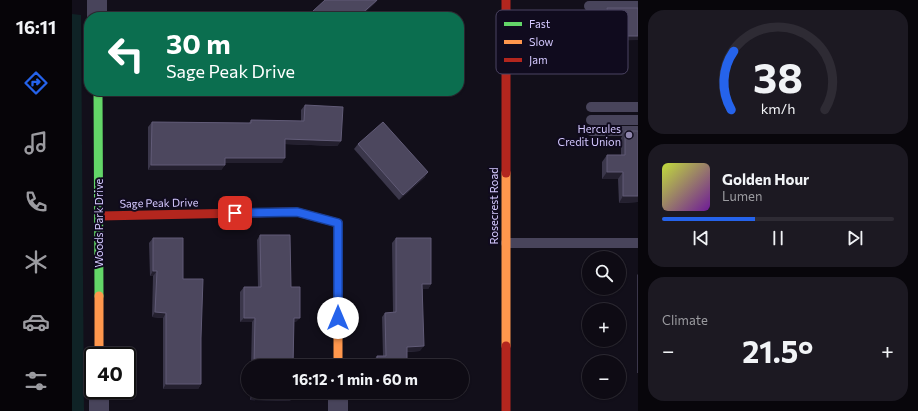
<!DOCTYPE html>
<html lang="en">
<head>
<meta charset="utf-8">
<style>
  :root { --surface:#0e0b14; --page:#1c1922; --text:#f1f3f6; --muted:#9b9ba0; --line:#2e2b34; --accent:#2563eb }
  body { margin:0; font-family:Commissioner,sans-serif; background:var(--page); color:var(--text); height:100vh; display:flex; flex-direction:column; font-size:15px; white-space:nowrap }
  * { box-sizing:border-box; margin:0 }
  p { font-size:13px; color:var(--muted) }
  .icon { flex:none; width:22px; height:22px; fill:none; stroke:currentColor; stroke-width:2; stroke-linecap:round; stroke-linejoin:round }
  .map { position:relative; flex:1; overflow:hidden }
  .details { display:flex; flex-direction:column; gap:10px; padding:10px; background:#08060b; width:280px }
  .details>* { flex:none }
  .top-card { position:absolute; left:12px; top:12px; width:380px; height:84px; border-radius:16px; box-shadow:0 1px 3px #0004,0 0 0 1px var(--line); background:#0b6e4f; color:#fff; overflow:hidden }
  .tools { position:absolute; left:510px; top:251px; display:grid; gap:8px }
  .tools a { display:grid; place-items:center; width:44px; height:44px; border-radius:50%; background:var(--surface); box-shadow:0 1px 3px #0004,0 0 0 1px var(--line); font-size:20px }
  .speed { position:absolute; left:12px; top:347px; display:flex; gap:8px; font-size:20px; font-weight:700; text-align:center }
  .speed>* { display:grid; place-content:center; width:52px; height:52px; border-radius:50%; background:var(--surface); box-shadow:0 1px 3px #0004,0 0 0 1px var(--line); line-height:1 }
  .speed .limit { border:2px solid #111; border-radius:6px; background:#fff; color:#111 }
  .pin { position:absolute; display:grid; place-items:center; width:34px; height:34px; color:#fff; margin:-17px; border-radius:8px; box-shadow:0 2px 6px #0006 }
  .me { position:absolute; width:44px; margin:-22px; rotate:0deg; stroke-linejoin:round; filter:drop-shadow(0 0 3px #0008) }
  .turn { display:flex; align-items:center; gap:14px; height:84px; padding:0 16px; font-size:18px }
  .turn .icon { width:52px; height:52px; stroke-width:2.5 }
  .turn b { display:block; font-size:28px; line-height:34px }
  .big { font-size:30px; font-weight:700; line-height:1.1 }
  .details .widget { flex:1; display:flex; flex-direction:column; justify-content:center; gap:6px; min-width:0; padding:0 14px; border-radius:16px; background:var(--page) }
  .details .dial { align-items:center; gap:0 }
  .dial svg { height:104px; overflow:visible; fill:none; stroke:var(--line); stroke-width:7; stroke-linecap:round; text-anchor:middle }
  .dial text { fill:var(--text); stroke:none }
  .song { display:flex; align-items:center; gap:12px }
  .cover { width:48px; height:48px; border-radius:6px; background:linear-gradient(135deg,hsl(70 70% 55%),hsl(280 70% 35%)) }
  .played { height:4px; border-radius:2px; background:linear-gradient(90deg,var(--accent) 40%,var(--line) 40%) }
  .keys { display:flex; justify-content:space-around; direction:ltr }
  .heat { display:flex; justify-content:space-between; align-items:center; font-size:22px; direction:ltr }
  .trip { position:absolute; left:169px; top:359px; width:228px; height:40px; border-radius:20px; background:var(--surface); box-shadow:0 1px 3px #0004,0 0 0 1px var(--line); font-weight:700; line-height:40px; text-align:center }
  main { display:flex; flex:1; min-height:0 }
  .tabs { display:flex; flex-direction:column; width:72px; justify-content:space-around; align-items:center; background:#060408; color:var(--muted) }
  .tabs .icon { width:28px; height:28px }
  .tabs .active { color:var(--accent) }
  .tabs b { font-size:18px; color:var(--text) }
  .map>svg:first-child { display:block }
  .green { fill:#0f2326 }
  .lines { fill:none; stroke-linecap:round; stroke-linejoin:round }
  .lane { stroke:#48445b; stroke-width:10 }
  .street { stroke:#48445b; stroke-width:20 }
  .fast { stroke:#63d668; stroke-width:9 }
  .slow { stroke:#ff974d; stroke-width:9 }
  .jam { stroke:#b3261e; stroke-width:9 }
  .wall { fill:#3b374b }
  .shaded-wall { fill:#24202f }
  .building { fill:#4c475e; stroke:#615b77 }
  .route-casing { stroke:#184099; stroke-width:10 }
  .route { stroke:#2563eb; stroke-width:7 }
  .poi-dot { fill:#9087af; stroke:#100b1e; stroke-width:1.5 }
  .labels { text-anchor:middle; stroke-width:4; stroke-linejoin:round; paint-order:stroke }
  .poi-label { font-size:11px; fill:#d4c8ff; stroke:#100b1e; text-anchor:end }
  .street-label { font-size:11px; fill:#d4c8ff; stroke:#100b1e }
  .key { fill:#100b1e; stroke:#4b4462; stroke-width:1 }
  .key-label { font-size:11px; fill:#d4c8ff }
</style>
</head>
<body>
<main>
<nav class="tabs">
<b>16:11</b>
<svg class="icon active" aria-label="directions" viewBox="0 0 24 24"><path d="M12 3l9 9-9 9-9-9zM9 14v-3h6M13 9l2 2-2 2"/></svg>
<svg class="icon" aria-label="music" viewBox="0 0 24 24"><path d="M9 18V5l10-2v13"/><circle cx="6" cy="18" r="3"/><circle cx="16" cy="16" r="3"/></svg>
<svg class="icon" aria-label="phone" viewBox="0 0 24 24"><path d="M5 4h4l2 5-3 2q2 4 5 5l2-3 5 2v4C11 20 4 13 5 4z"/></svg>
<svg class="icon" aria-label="climate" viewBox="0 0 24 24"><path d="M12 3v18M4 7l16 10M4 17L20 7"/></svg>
<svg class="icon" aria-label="car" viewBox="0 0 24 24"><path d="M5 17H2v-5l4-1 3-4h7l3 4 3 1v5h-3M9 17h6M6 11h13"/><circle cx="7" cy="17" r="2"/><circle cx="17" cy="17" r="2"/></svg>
<svg class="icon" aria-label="filters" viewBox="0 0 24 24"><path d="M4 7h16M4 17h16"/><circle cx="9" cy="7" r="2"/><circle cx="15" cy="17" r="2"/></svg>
</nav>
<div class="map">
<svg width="566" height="411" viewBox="0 0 566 411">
  <rect width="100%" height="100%" fill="#120f1a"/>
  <polygon class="green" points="0,14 9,15 12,411 0,411"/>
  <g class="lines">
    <g class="lane">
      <polyline points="517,6 566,6"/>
      <polyline points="519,107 566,107"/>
      <polyline points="519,120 566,120"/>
      <polyline points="519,131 566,131"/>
      <polyline points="434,243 566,243"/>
    </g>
    <g class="street">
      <polyline points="25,0 25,17"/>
      <polyline points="266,392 266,411"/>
      <polyline points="27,411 27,390"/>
    </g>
    <polyline class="fast" points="26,91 27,296"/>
    <g class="slow">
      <polyline points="434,173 434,346"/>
      <polyline points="266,238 266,366"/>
      <polyline points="27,296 27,356"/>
    </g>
    <g class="jam">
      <polyline points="434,0 434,173"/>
      <polyline points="28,216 225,212 266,223 266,238"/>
      <polyline points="434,346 434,411"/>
    </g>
  </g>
  <g class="wall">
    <polygon points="305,1 288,17 239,17 238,16 241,11"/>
    <polygon points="535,8 566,8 533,41 532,13"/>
    <polygon points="233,105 269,141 265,146 213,144 210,163 153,163 153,165 149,170 76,170 76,127 80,122 177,123 179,120 229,121 229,110"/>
    <polygon points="553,131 566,202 547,203 546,179 530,179 530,162 535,155 549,155 549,138"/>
    <polygon points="286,144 353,177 327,200 282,149"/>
    <polygon points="188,235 219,287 224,322 222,322 221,366 179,366 180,322 168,322 168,292 172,287 186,287 185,240"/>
    <polygon points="81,238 111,279 129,338 129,384 126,389 91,389 91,318 80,317 81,276 78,276 77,243"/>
    <polygon points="324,238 359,284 356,289 351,289 348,351 335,352 335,366 302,366 301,361 305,356 311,356 310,317 313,313 321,312 320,243"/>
    <polygon points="566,274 566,373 565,373 565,275"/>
    <polygon points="179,392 221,392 218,401 178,400"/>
  </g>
  <g class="shaded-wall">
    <polygon points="305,0 306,0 288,17 286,17"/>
    <polygon points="536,36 566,36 566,40 533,41"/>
    <polygon points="213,139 269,141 265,146 210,144"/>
    <polygon points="153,158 213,158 210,163 149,163"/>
    <polygon points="79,165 153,165 149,170 76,170"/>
    <polygon points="356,172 353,177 327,200 331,195"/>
    <polygon points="535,172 551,172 546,179 530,179"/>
    <polygon points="551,196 566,196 566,202 547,203"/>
    <polygon points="81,271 85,271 81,276 78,276"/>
    <polygon points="350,284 359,284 356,289 347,289"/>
    <polygon points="83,312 94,313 91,318 80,317"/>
    <polygon points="172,318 183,318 180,322 168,322"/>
    <polygon points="222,318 228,318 224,322 219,322"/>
    <polygon points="352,346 348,351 331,352 335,347"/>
    <polygon points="94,384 129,384 126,389 91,389"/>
    <polygon points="303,392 332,392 331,393 302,393"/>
    <polygon points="182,395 221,396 218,401 178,400"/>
  </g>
  <g class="building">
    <polygon points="253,0 305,0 286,17 246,17 241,11"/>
    <polygon points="535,8 566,8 566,36 536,36"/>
    <polygon points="233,105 271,107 269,141 213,139 213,158 153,158 153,165 79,165 80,122 179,123 179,120 232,121"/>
    <polygon points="311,122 356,172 331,195 286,144"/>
    <polygon points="553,131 566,131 566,196 551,196 551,172 535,172 535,155 553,155"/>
    <polygon points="188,235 218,235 219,287 228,287 228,318 222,318 221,366 182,366 183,318 172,318 172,287 189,287"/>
    <polygon points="81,238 111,238 111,279 131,279 129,338 129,384 94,384 94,313 83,312 85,271 81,271"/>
    <polygon points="324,238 359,238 359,284 350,284 352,346 335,347 335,366 305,366 305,356 314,356 313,313 324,312"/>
    <polygon points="182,392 221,392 221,396 182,395"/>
  </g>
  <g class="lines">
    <g class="route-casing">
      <polyline id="route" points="163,213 225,212 266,223 266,318"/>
    </g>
    <use href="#route" class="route"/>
  </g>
  <circle class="poi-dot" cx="557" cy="135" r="4"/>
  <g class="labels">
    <g class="poi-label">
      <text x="549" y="133">Hercules<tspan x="549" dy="13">Credit Union</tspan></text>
    </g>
    <g class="street-label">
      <text transform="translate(87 203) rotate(-1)" y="4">Sage Peak Drive</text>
      <text transform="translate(422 206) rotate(-90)" y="4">Rosecrest Road</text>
      <text transform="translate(27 223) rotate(-90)" y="4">Woods Park Drive</text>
    </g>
  </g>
  <rect x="424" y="10" width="132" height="64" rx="6" class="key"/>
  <rect x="432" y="22" width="18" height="4" fill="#63d668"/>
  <rect x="432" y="40" width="18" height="4" fill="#ff974d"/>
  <rect x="432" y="58" width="18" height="4" fill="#b3261e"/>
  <g class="key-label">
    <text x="457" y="28">Fast</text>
    <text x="457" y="46">Slow</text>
    <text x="457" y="64">Jam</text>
  </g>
</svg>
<div class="tools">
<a><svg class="icon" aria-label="search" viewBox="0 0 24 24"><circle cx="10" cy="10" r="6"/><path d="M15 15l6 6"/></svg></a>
<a>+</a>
<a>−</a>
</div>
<div class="speed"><div class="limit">40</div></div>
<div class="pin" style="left:163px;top:213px;background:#d93025"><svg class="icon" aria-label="arrive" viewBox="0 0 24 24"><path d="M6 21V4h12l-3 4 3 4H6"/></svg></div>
<svg class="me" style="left:266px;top:318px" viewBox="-20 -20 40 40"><circle r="19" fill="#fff"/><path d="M0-13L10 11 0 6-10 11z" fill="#2563eb"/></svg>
<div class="trip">16:12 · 1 min · 60 m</div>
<div class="top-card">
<div class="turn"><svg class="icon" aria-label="left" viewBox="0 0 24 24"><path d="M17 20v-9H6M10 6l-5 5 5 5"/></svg><div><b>30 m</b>Sage Peak Drive</div></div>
</div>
</div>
<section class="details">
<div class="widget dial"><svg viewBox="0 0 100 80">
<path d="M14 69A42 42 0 1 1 86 69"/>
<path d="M14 69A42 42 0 0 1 16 24" stroke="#2563eb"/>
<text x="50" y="56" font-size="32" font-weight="700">38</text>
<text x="50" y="72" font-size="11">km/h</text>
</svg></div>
<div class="widget">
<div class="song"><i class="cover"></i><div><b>Golden Hour</b><p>Lumen</p></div></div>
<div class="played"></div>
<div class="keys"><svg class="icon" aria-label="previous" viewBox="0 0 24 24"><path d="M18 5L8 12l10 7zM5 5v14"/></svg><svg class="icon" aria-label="pause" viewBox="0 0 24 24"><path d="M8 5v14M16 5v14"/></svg><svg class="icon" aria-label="next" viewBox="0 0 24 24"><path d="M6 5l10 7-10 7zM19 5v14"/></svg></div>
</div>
<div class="widget"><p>Climate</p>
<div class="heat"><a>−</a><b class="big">21.5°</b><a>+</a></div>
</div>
</section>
</main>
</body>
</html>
